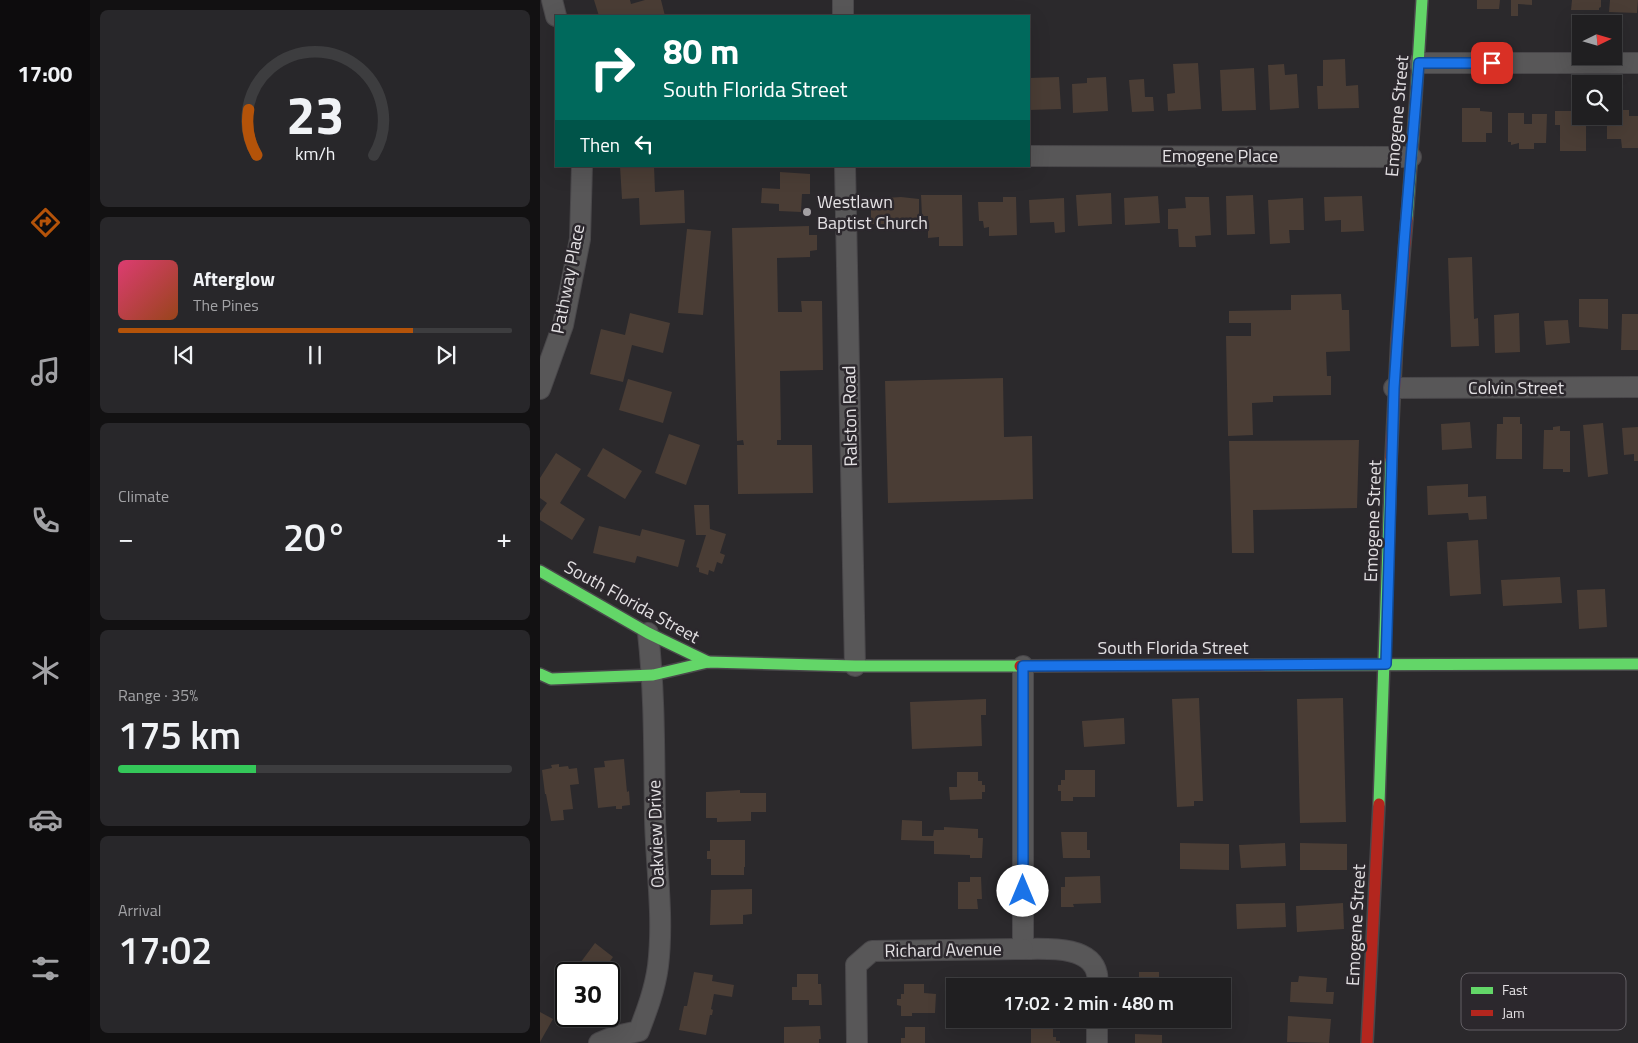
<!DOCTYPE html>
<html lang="en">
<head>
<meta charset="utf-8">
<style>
  :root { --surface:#201f21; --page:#28272a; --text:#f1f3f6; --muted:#a2a2a5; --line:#3d3d3f; --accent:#b45309 }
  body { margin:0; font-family:"Titillium Web",sans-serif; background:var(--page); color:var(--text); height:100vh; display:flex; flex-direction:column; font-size:19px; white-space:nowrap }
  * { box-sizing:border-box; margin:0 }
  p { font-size:16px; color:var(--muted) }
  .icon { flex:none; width:28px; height:28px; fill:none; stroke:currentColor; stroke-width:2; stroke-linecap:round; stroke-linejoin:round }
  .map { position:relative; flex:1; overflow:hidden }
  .panel { display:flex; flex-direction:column; gap:10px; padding:10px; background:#121112; width:450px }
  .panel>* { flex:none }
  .top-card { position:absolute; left:15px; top:15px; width:475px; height:152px; border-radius:0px; box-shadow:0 5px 20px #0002,0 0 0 1px var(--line); background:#00695c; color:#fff; overflow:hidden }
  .needle { width:32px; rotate:85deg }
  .controls { position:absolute; left:1032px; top:15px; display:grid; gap:10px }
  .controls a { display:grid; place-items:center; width:50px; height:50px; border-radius:0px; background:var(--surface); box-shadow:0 5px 20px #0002,0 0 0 1px var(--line); font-size:25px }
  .speed { position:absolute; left:15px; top:962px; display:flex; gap:10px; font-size:25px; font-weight:700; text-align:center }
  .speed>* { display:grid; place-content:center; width:65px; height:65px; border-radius:50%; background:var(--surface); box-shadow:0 5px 20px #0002,0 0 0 1px var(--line); line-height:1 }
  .speed .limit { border:2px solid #111; border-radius:8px; background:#fff; color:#111 }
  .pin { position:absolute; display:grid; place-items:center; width:42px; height:42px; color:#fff; margin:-21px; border-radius:10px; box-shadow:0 2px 8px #0006 }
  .me { position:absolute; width:55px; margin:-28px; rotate:0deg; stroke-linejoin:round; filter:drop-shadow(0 0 4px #0008) }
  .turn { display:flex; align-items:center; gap:18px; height:105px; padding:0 25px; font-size:22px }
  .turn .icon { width:65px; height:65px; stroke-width:2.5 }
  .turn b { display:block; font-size:35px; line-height:42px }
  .then { display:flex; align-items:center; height:48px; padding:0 25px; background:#0003; gap:10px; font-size:19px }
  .big { font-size:38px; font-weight:600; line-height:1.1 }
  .panel .tile { flex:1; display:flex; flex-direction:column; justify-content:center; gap:8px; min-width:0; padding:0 18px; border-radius:8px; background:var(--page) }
  .panel .dial { align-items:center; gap:0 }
  .dial svg { height:130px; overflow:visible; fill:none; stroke:var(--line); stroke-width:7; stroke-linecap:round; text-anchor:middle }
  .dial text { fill:var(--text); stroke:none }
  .song { display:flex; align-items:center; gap:15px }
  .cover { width:60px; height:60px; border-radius:8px; background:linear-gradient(135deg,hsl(340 70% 55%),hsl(20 70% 35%)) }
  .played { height:5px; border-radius:2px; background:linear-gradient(90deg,var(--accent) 75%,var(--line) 75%) }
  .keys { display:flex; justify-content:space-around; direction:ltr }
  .heat { display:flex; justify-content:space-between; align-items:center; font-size:28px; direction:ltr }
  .charge { height:8px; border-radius:4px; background:linear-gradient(90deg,#34c759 35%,var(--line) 0) }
  .trip { position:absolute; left:406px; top:978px; width:285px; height:50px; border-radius:0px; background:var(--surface); box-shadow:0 5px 20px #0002,0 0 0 1px var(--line); font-weight:600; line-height:50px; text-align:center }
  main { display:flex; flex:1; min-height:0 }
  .menu { display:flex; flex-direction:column; width:90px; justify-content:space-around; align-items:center; background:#0d0c0d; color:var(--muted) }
  .menu .icon { width:35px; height:35px }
  .menu .active { color:var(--accent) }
  .menu b { font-size:22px; color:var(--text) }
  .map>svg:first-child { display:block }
  .building { fill:#4a3d35 }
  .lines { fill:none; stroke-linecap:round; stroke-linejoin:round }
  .street-casing { stroke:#49474a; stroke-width:22 }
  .fast-casing { stroke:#49474a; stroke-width:14 }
  .jam-casing { stroke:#49474a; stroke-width:14 }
  .street { stroke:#585758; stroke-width:20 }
  .fast { stroke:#63d668; stroke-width:11 }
  .jam { stroke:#b3261e; stroke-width:11 }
  .route-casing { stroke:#114b97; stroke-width:12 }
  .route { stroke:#1a73e8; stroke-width:9 }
  .poi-dot { fill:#a3a0a3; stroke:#2c282d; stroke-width:2 }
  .labels { text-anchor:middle; stroke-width:5; stroke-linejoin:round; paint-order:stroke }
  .street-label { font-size:18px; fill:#e3e0e3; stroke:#2c282d }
  .poi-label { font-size:18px; fill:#e3e0e3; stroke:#2c282d; text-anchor:start }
  .key { fill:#2c282d; stroke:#635f64; stroke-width:1 }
  .key-label { font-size:14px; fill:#e3e0e3 }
</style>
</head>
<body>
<main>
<nav class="menu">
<b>17:00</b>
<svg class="icon active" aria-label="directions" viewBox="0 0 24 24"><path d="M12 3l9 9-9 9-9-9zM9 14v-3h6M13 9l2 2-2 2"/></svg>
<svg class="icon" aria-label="music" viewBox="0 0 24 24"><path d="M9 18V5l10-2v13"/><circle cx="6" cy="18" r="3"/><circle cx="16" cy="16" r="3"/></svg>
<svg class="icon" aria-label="phone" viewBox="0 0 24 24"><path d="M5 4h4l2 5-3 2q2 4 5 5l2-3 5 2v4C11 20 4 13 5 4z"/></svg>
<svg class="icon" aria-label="climate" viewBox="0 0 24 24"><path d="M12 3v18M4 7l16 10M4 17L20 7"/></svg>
<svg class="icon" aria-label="car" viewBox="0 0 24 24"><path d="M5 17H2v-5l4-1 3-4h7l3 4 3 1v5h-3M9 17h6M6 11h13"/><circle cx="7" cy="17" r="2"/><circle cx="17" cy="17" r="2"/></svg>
<svg class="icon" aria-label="filters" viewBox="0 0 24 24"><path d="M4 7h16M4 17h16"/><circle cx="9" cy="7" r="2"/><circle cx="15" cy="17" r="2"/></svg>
</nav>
<section class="panel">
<div class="tile dial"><svg viewBox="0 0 100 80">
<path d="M14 69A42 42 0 1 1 86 69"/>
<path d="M14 69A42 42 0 0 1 9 41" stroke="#b45309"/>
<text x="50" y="56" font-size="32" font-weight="700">23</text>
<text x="50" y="72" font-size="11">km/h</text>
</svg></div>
<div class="tile">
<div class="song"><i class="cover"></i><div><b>Afterglow</b><p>The Pines</p></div></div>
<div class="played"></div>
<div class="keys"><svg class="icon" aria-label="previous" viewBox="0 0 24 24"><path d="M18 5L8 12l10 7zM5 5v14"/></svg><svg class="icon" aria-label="pause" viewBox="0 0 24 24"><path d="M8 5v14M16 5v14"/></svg><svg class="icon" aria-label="next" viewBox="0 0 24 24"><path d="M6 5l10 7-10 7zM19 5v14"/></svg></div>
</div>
<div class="tile"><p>Climate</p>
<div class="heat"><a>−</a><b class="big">20°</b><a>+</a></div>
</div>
<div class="tile"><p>Range · 35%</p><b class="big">175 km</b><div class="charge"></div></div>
<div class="tile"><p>Arrival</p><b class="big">17:02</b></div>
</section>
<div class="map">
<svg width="1098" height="1043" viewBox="0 0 1098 1043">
  <rect width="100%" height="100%" fill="#2b292c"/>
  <g class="building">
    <polygon points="54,0 90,0 91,4 105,0 121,0 125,16 59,16"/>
    <polygon points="937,0 960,0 959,9 937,9"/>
    <polygon points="971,0 992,0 992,5 978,4 978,16 971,16"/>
    <polygon points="1032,0 1061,0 1061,7 1059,8 1059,10 1031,10"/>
    <polygon points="1070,0 1098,0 1097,13 1069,12"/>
    <polygon points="805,59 806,86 818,85 819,108 778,109 777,86 783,86 783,60"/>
    <polygon points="658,63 661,109 628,111 627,94 635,93 633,64"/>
    <polygon points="744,64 745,75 757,74 759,108 730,110 728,65"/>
    <polygon points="714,68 716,110 682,111 680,70"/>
    <polygon points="519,77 521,109 489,110 489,78"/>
    <polygon points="566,77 568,111 533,113 532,84 547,83 547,78"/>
    <polygon points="604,79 605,97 613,97 614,111 592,112 589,80"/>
    <polygon points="922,108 940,108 940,111 952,112 952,133 946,133 946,142 922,142"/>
    <polygon points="1078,110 1089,110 1089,116 1098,116 1098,148 1082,148 1081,139 1067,139 1067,116 1078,114"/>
    <polygon points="1015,111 1041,111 1041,116 1046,116 1046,151 1020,151 1020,125 1015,125"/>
    <polygon points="968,113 984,113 984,124 992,124 992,114 1007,114 1006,143 994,143 994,149 979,149 979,143 971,145 971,142 968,142"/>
    <polygon points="80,166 114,166 115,192 144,190 145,223 100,225 99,198 82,199"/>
    <polygon points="240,172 270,174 270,194 262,194 261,212 239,211 239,204 221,203 222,188 240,189"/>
    <polygon points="571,193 572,224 538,226 536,195"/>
    <polygon points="381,195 422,195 423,246 399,246 399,237 388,238 388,216 382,216"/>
    <polygon points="713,195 715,234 687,235 686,196"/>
    <polygon points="618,196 620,223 585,225 584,198"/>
    <polygon points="822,196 824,231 801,232 801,220 785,221 784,197"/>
    <polygon points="361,197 379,199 379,224 331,224 331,199"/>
    <polygon points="463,197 476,197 477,235 449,236 449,227 444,228 443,221 439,221 438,202 463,202"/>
    <polygon points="645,197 669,197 671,235 655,236 656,247 639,247 638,229 628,229 628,209 646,208"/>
    <polygon points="524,198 525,232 515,233 514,222 490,223 489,200"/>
    <polygon points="763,198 764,230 749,230 750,243 730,244 728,200"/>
    <polygon points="269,226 269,235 277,235 277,250 270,251 270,257 237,258 238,312 262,312 261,301 282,301 283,370 240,371 241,440 237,440 237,445 272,445 273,493 198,494 197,445 204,445 203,440 197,441 192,228"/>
    <polygon points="147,229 171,231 163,315 138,313"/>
    <polygon points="932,257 934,319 938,318 939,346 911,347 908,258"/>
    <polygon points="801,294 802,310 809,310 810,351 786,352 787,376 791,376 791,395 733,396 733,402 712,403 713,435 688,436 686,336 711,336 711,323 689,323 689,311 751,310 751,295"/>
    <polygon points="1039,299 1068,299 1068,329 1039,327"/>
    <polygon points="90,313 130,323 123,353 92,345 83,382 50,374 61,329 85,335"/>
    <polygon points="979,313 980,352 955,353 954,315"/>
    <polygon points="1082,314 1098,314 1098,350 1081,350"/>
    <polygon points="1028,320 1030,343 1006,345 1004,321"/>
    <polygon points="463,378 464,437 492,436 493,499 348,503 345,381"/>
    <polygon points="88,379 132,392 123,423 79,410"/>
    <polygon points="963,417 980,417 980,424 982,424 982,459 956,459 957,424 963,424"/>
    <polygon points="930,422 932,448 902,450 901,424"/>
    <polygon points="1063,423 1068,474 1048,477 1043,425"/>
    <polygon points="1020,426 1020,431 1030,431 1030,472 1023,472 1023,469 1003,469 1004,430 1013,430 1013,427"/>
    <polygon points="1098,427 1098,461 1094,461 1094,454 1084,455 1082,428"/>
    <polygon points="129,434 160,445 146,485 115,473"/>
    <polygon points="819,440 817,508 713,510 714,553 692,553 689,441"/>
    <polygon points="63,448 102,471 85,499 47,476"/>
    <polygon points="16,453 41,469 20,503 45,519 32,540 0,520 0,513 7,503 0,498 0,478"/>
    <polygon points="928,484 928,497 946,496 947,519 929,520 928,513 888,515 887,486"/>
    <polygon points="154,505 169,505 170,529 186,534 180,553 185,555 182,564 177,562 174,572 169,570 168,575 159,572 159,568 156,567 166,535 156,535"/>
    <polygon points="59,526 100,536 102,529 145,540 138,567 97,556 95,563 53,553"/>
    <polygon points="938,540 941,594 910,596 907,542"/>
    <polygon points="1020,577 1022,603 963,606 961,580"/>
    <polygon points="1065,589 1067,627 1039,629 1037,590"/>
    <polygon points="659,698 663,801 654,801 654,806 637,807 632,699"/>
    <polygon points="803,698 806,822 760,823 757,699"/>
    <polygon points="446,699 446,715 441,715 442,746 372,749 370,702"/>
    <polygon points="584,718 585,744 544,747 542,721"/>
    <polygon points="84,759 87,792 89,791 90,805 82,806 82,809 76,809 76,806 58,808 54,768 65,767 64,761"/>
    <polygon points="19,764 19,767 28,766 29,769 37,768 39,784 30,785 33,809 23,810 24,820 11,821 6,794 5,794 2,770 12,768 11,765"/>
    <polygon points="525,770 555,770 555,797 533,797 533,801 521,801 521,791 518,791 518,785 521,785 521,780 525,780"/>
    <polygon points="417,772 438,772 438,781 442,781 442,785 445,785 445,792 442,792 442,799 410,800 409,787 417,787"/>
    <polygon points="200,790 200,793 226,793 226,812 211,812 211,821 177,822 177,818 166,818 166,792"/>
    <polygon points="362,820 382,821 382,836 393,836 394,830 404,830 404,827 438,829 438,838 443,838 442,858 430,858 430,855 394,854 394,841 361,840"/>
    <polygon points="521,832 547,832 547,850 550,850 550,858 523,858"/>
    <polygon points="170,840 205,840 205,867 204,867 204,875 171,875 171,859 167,859 167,851 170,851"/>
    <polygon points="640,843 689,844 689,870 640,869"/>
    <polygon points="745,843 746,866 701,868 699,845"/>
    <polygon points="760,843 807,844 807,870 760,870"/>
    <polygon points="560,876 561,903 533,904 534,907 521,907 521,887 525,887 525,877"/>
    <polygon points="430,877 441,877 442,899 437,899 438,909 418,909 418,882 430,882"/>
    <polygon points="212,889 212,914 203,915 203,924 170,925 171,890"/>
    <polygon points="745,903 746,927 697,929 696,904"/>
    <polygon points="803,903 804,929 757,932 756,906"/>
    <polygon points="55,943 73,957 63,971 65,974 32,974"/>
    <polygon points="154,972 173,975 172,981 194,985 192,997 174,994 171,1009 173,1010 172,1015 170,1015 166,1035 139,1030 144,1006 147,1006"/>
    <polygon points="599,972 619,972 619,986 595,986 595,983 599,982"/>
    <polygon points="257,974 278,974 278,984 281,984 282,1005 269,1005 269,1000 252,1000 252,987 257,987"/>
    <polygon points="759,976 787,978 786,992 794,992 793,1004 750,1002 751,982 758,982"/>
    <polygon points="364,984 384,984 384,993 396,994 395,1013 372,1013 372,1016 361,1016 361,1006 357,1005 357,999 361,999 361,994 364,994"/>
    <polygon points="0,1012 13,1019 0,1042"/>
    <polygon points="748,1016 791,1019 789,1043 747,1042"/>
    <polygon points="280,1026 281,1039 279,1039 279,1043 244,1043 244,1027"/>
    <polygon points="365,1027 385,1027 385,1043 361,1043 361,1038 365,1038"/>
    <polygon points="491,1028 513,1028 513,1037 516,1037 516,1041 520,1041 520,1043 491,1043"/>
    <polygon points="595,1034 622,1035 622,1043 595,1043"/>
  </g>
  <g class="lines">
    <g class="street-casing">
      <g id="street">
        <polyline points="12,0 16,16"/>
        <polyline points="303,0 303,16"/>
        <polyline points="879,63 1098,63"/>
        <polyline points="489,156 871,157"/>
        <polyline points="305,166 315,666"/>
        <polyline points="854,388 1098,387"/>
        <polyline points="0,389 23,325 40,239 42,166"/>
        <path d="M 483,666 L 483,949 C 506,949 551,945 557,974 C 558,978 557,983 557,986"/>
        <polyline points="557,1019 557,1043"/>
        <path d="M 59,1043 L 76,1036 L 99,1031 C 107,1010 115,989 118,966 C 124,917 116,867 115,818 C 114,756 115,695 108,633"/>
        <polyline points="317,1043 316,965 332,951 483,949"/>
      </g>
    </g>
    <g class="fast-casing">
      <g id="fast">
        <polyline points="867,218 876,97 882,0"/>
        <polyline points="0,571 108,633 168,662"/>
        <polyline points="723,665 1098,664"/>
        <polyline points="0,674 11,679 113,675 168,662 315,666 480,666"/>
        <polyline points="839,804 851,460"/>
      </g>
    </g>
    <g class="jam-casing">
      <g id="jam">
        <polyline points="851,460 857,339 867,218"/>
        <polyline points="480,666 723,665"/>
        <polyline points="827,1043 839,804"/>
      </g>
    </g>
    <use href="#street" class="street"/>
    <use href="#fast" class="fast"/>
    <use href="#jam" class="jam"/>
  </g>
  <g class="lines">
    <g class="route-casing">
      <polyline id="route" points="483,891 483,666 846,664 854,388 864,243 879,63 952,63"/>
    </g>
    <use href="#route" class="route"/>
  </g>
  <circle class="poi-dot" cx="267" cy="212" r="5"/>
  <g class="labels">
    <g class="street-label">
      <text transform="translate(857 116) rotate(-85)" y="6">Emogene Street</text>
      <text x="680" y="162">Emogene Place</text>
      <text transform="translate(28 279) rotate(-79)" y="6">Pathway Place</text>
      <text x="976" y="394">Colvin Street</text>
      <text transform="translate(310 416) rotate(-91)" y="6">Ralston Road</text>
      <text transform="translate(833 521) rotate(-88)" y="6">Emogene Street</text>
      <text transform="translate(92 602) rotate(29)" y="6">South Florida Street</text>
      <text x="633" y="654">South Florida Street</text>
      <text transform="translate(116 834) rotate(-92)" y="6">Oakview Drive</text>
      <text transform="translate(816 925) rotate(-87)" y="6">Emogene Street</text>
      <text transform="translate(403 950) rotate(-1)" y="6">Richard Avenue</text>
    </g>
    <g class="poi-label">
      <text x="277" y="208">Westlawn<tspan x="277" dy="21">Baptist Church</tspan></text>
    </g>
  </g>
  <rect x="921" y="973" width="165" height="57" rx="8" class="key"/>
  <rect x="931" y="987" width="22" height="7" fill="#63d668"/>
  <rect x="931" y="1010" width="22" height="6" fill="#b3261e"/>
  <g class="key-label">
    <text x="962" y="995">Fast</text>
    <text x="962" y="1018">Jam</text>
  </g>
</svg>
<div class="controls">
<a><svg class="needle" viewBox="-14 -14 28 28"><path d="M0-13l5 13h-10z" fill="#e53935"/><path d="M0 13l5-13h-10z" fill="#a2a2a5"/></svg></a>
<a><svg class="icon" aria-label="search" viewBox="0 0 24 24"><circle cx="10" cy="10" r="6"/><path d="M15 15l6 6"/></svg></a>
</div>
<div class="speed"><div class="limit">30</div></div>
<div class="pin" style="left:952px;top:63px;background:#d93025"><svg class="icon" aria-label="arrive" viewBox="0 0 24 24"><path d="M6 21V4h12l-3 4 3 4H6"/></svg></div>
<svg class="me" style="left:483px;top:891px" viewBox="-20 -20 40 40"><circle r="19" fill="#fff"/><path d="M0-13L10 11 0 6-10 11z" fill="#1a73e8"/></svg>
<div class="trip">17:02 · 2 min · 480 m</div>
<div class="top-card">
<div class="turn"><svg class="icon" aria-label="right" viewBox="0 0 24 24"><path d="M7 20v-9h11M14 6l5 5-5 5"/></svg><div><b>80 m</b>South Florida Street</div></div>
<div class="then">Then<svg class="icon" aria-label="left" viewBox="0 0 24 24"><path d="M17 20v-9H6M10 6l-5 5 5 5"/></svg></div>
</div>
</div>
</main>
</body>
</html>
